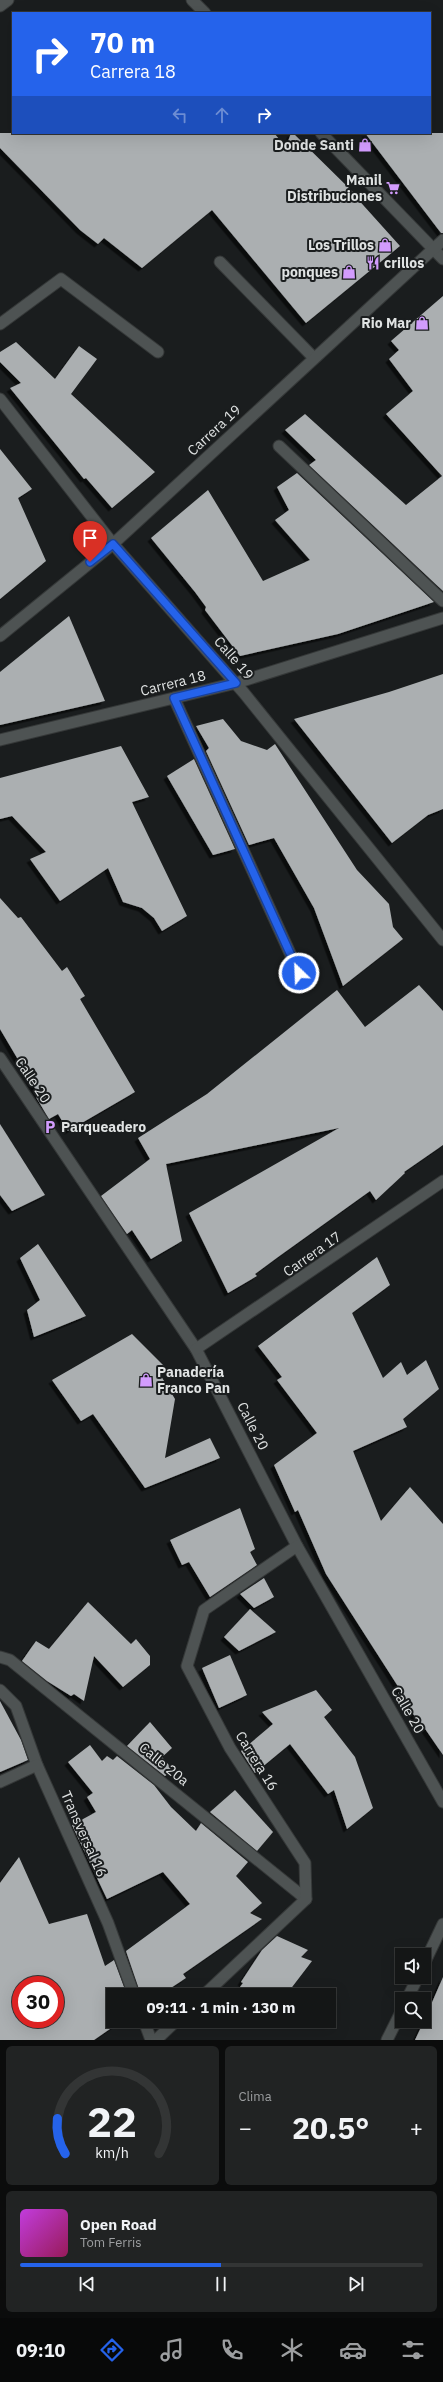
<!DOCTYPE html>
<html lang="es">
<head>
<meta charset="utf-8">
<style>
  :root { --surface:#141616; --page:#212323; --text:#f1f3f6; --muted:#9d9fa1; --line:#333535; --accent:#2563eb }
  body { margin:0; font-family:"IBM Plex Sans",sans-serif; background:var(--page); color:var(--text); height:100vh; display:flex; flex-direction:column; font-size:15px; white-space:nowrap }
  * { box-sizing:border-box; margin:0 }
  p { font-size:13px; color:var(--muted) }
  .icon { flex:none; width:22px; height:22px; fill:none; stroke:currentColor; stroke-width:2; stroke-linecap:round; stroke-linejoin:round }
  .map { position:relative; height:2040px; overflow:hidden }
  .details { display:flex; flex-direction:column; gap:6px; padding:6px; background:#0b0c0c; flex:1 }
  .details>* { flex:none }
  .top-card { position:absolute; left:12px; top:12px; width:419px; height:122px; border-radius:0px; box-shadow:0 4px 16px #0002,0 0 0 1px var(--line); background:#2563eb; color:#fff; overflow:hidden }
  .buttons { position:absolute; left:395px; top:1948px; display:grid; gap:8px }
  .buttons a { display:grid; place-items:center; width:36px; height:36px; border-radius:0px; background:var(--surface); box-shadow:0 4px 16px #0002,0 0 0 1px var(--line); font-size:20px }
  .speed { position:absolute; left:12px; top:1976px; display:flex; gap:8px; font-size:20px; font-weight:700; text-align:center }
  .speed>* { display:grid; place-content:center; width:52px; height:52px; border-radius:50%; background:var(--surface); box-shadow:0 4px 16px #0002,0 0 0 1px var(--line); line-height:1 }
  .speed .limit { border:6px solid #d22; background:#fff; color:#111 }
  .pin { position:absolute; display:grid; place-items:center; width:34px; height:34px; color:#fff; margin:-41px -17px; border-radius:50% 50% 50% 0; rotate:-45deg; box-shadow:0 0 4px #0007 }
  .pin .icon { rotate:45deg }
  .me { position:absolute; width:44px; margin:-22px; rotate:336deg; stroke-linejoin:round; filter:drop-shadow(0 0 3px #0008) }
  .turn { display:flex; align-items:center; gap:14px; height:84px; padding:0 12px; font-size:18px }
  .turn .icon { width:52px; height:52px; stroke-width:2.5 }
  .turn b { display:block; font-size:28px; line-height:34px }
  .lanes { display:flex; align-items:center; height:38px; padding:0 12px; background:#0003; justify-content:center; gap:20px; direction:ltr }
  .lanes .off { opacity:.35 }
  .big { font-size:30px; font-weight:700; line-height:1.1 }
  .details .tile { flex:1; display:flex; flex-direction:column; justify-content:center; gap:6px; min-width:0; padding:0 14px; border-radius:6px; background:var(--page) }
  .details .dial { align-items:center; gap:0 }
  .dial svg { height:104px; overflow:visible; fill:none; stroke:var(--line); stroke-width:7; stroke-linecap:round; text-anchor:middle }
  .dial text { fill:var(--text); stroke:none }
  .song { display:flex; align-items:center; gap:12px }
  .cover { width:48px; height:48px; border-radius:6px; background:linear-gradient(135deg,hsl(290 70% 55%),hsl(330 70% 35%)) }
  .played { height:4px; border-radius:2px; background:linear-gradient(90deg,var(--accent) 50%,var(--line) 50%) }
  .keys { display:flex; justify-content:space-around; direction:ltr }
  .heat { display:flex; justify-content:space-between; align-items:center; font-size:22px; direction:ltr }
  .details .tiles { flex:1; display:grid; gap:6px; grid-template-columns:1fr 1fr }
  .tile:last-child { grid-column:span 2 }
  .trip { position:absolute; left:106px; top:1988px; width:230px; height:40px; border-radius:0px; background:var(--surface); box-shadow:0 4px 16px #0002,0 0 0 1px var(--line); font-weight:700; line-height:40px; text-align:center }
  .dock { display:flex; height:64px; justify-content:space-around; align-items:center; background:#080909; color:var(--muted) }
  .dock .icon { width:28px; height:28px }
  .dock .active { color:var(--accent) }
  .dock b { font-size:18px; color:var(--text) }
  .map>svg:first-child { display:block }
  .building { fill:#abafb1; fill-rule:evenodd; filter:url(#shadow) }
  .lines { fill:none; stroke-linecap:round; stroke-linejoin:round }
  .minor-casing { stroke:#353838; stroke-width:13 }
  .tertiary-casing { stroke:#353838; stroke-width:13 }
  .minor { stroke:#4e5353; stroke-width:11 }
  .tertiary { stroke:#4e5353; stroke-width:11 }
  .route-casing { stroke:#184099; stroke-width:10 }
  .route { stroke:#2563eb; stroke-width:7 }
  .labels { text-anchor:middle; stroke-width:4; stroke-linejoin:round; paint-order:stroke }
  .poi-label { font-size:14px; font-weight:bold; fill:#e0e3e3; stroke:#1a1d1e; text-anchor:end }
  .street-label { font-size:14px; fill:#e0e3e3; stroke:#1a1d1e }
</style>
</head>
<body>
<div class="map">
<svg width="443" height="2040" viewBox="0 0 443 2040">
  <defs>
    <filter id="shadow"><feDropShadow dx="-3.5" dy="3.5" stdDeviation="0" flood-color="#0009"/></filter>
  </defs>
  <rect width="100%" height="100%" fill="#1a1d1e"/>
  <g class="building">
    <polygon points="0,133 274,133 286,147 291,133 293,133 356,195 355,196 400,246 306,323 212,210 142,268 104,238 98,244 80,230 0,148"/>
    <polygon points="365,133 443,133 443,233 441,233"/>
    <polygon points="443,296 443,591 309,465 316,460 285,430 305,414 406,505 442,476 386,414 413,391 389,359 399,350 391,341"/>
    <polygon points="16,342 55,379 79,346 97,359 71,394 155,472 112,508 86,478 84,479 10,388 21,383 0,362 0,352"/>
    <polygon points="0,449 32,489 18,498 46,561 0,599"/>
    <polygon points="297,473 434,602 338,634 240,656 205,610 206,607 195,592 151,538 208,490 263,581 310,560 275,520 289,510 277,487"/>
    <polygon points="69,616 105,701 0,725 0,672"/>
    <polygon points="443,674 443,809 428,815 392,843 294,719 389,692"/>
    <polygon points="223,719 241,741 267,750 275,744 357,870 389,904 393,927 403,939 343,986 314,908 274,838 249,845 206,751 209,748 196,726"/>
    <polygon points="121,746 149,797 132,802 187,916 162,931 154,918 142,908 123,902 108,868 60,901 30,859 46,852 12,816 0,819 0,778"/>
    <polygon points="194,759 235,849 213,855 167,776"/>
    <polygon points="0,898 18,918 21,917 62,971 67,967 85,996 80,999 135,1092 68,1131 58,1114 49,1119 46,1114 36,1097 39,1095 0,1029"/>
    <polygon points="419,985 443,1011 443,1145 404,1172 405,1173 376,1200 370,1191 278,1257 255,1274 257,1276 228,1293 189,1213 339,1128 166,1164 182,1241 151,1259 132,1230 127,1234 101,1196 150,1159 138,1138 207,1094 337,990 365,1027"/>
    <polygon points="0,1124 45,1195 12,1211 0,1195"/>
    <polygon points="38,1244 86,1316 34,1337 27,1310 40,1300 20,1258"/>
    <polygon points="377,1257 390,1285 352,1313 383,1378 401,1362 407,1375 426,1360 439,1389 403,1419 407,1427 353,1451 381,1521 410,1487 443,1524 443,1755 417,1717 416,1718 398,1693 401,1691 326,1574 298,1510 295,1512 274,1465 317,1433 277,1380 282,1377 258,1346"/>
    <polygon points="132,1334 165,1367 158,1371 175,1399 165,1458 210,1438 220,1458 145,1488 93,1414 81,1421 52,1380"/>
    <polygon points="240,1508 255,1549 250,1552 257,1565 210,1597 189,1562 182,1565 170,1540"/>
    <polygon points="264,1578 274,1597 254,1608 240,1594"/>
    <polygon points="88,1602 131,1644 136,1639 150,1656 150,1665 123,1687 94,1656 84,1701 74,1694 71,1696 47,1681 22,1661 36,1641 49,1649"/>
    <polygon points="250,1609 276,1632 239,1651 224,1637"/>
    <polygon points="230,1655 247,1695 219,1708 202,1668"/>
    <polygon points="316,1690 332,1710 324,1717 355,1757 373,1808 347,1829 334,1790 328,1794 290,1744 255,1773 241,1751 273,1724 262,1712"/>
    <polygon points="0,1701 21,1740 28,1760 0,1772"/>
    <polygon points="150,1722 172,1748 162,1757 173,1770 165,1776 127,1746"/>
    <polygon points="90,1745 102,1761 107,1756 113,1760 117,1756 154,1785 171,1807 196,1831 201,1823 248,1862 236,1876 262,1903 250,1913 262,1919 183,1974 186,1978 160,1995 141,1995 126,1951 190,1904 163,1872 107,1899 72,1825 96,1812 87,1797 93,1793 68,1762"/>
    <polygon points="235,1790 273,1832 257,1851 210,1812"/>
    <path d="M 19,1857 L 49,1924 L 87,1914 L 105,1966 L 114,1960 L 127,1995 L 112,1995 L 113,2021 L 120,2022 L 94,2040 L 0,2040 L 0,1883 ZM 21,1985 L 55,1985 L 55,2019 L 21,2019 Z"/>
    <polygon points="277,1936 308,1950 301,1957 312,1961 286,1995 234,1995 243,1983 241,1982 262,1950"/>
    <polygon points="443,1977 443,2040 415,2040 424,2021"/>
  </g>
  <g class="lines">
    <g class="minor-casing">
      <g id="minor">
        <polyline points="192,0 205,13"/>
        <polyline points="321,133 443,259"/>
        <polyline points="220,262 314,358"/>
        <polyline points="0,324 61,279 158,352"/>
        <polyline points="0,399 113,544 244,693 443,940"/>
        <polyline points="279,446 443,601"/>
        <polyline points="0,636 113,544 443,240"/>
        <polyline points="174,698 299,973"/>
        <polyline points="0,740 236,683 443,618"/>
        <polyline points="0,1058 196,1349 297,1546 443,1802"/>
        <polyline points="196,1349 443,1181"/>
        <polyline points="0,1657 10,1660 306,1899"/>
        <polyline points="0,1690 16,1706 37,1765 108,1923 134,1995"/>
        <polyline points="0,1782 37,1765"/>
        <polyline points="424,1964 443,1924"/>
        <polyline points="204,1995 306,1899 305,1863 230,1748 187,1666 204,1610 297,1546"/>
        <polyline points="407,1999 418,1977"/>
        <polyline points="144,2021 151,2040"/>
        <polyline points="156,2040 176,2021"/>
        <polyline points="387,2040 402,2010"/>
      </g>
    </g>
    <g class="tertiary-casing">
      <polyline id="tertiary" points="0,6 8,0"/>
    </g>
    <use href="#minor" class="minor"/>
    <use href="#tertiary" class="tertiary"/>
  </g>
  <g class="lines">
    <g class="route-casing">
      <polyline id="route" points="90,562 113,544 236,683 174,698 299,973"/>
    </g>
    <use href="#route" class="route"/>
  </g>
  <defs>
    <g id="shop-bare" transform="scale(1.08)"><path d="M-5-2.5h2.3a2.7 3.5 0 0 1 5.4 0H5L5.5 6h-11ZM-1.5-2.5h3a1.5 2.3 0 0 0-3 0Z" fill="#d29cfd" stroke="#1a1d1e" stroke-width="2.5" paint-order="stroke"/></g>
    <g id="supermarket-bare" transform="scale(1.08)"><path d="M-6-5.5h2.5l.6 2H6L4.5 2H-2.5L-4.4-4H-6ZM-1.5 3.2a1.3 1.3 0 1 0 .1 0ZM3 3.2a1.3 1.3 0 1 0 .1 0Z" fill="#d29cfd" stroke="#1a1d1e" stroke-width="2.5" paint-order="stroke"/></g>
    <g id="restaurant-bare" transform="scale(1.08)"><path d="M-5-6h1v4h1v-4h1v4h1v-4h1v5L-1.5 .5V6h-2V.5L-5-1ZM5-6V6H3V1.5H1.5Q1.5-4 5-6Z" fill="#d29cfd" stroke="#1a1d1e" stroke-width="2.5" paint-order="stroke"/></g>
    <g id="parking-bare" transform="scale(1.08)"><path d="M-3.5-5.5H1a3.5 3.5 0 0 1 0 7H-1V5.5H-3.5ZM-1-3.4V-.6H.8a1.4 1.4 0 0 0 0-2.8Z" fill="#d29cfd" stroke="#1a1d1e" stroke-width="2.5" paint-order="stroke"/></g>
  </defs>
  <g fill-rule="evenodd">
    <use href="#shop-bare" x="365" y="145"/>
    <use href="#supermarket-bare" x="393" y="188"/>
    <use href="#shop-bare" x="385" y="245"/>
    <use href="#restaurant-bare" x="373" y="263"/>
    <use href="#shop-bare" x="349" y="272"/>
    <use href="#shop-bare" x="422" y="323"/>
    <use href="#parking-bare" x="50" y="1127"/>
    <use href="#shop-bare" x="146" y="1380"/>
  </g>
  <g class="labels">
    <g class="poi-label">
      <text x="354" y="150">Donde Santi</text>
      <text x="382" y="185">Manil<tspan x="382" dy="16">Distribuciones</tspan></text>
      <text x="374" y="250">Los Trillos</text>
      <text x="384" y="268" text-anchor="start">crillos</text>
      <text x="338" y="277">ponques</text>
      <text x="411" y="328">Rio Mar</text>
      <text x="61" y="1132" text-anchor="start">Parqueadero</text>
      <text x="157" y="1377" text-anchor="start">Panadería<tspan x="157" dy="16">Franco Pan</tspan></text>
    </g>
    <g class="street-label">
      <text transform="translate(214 430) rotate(-43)" y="5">Carrera 19</text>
      <text transform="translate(234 658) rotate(49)" y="5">Calle 19</text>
      <text transform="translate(173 683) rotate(-14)" y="5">Carrera 18</text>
      <text transform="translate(33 1080) rotate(56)" y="5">Calle 20</text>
      <text transform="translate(312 1254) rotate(-35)" y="5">Carrera 17</text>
      <text transform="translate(253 1426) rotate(63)" y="5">Calle 20</text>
      <text transform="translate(408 1710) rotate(60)" y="5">Calle 20</text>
      <text transform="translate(257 1761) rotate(58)" y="5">Carrera 16</text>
      <text transform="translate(164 1764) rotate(39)" y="5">Calle 20a</text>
      <text transform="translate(84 1834) rotate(66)" y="5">Transversal 16</text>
    </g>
  </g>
</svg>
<div class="buttons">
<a><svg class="icon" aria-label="sound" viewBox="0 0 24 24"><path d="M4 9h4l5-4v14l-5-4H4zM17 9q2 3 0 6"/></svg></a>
<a><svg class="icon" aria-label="search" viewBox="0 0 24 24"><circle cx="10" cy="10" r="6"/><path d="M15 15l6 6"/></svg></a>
</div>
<div class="speed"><div class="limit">30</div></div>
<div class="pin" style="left:90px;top:562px;background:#d93025"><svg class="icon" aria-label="arrive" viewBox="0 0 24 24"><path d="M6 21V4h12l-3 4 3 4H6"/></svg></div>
<svg class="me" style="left:299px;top:973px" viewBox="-20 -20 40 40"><circle r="17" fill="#2563eb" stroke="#fff" stroke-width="3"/><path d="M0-11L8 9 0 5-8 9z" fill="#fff"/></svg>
<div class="trip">09:11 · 1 min · 130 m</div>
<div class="top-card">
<div class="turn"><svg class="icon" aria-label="right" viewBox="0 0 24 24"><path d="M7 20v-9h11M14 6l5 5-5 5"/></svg><div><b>70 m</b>Carrera 18</div></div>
<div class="lanes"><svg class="icon off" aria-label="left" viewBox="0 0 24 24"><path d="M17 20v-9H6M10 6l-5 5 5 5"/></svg><svg class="icon off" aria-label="ahead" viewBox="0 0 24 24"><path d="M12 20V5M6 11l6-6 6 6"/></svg><svg class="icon" aria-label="right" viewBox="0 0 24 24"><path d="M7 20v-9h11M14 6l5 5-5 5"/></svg></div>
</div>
</div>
<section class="details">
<div class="tiles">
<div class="tile dial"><svg viewBox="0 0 100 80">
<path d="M14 69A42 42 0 1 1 86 69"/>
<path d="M14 69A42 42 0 0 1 8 42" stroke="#2563eb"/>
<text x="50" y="56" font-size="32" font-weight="700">22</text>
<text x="50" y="72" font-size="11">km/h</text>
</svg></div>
<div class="tile"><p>Clima</p>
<div class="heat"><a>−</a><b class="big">20.5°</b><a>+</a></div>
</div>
<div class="tile">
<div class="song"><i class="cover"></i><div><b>Open Road</b><p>Tom Ferris</p></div></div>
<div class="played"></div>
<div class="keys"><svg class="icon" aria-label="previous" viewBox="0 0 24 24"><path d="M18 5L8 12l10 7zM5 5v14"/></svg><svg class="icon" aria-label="pause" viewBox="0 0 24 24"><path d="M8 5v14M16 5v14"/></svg><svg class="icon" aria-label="next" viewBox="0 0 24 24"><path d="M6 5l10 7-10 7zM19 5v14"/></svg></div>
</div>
</div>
</section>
<nav class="dock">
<b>09:10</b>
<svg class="icon active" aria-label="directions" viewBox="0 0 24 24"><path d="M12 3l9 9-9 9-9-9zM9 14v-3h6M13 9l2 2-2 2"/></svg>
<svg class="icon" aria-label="music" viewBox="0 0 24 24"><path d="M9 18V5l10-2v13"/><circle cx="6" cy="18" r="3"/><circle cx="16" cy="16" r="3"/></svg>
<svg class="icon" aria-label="phone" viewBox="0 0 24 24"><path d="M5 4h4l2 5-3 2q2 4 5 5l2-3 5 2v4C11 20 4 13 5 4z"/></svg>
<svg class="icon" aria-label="climate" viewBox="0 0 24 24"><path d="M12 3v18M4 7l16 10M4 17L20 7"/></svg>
<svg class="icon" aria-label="car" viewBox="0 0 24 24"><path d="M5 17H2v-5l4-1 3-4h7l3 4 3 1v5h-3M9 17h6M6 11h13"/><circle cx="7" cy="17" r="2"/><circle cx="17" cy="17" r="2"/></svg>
<svg class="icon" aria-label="filters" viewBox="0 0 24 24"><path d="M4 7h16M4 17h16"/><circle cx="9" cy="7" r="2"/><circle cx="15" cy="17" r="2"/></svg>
</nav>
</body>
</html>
